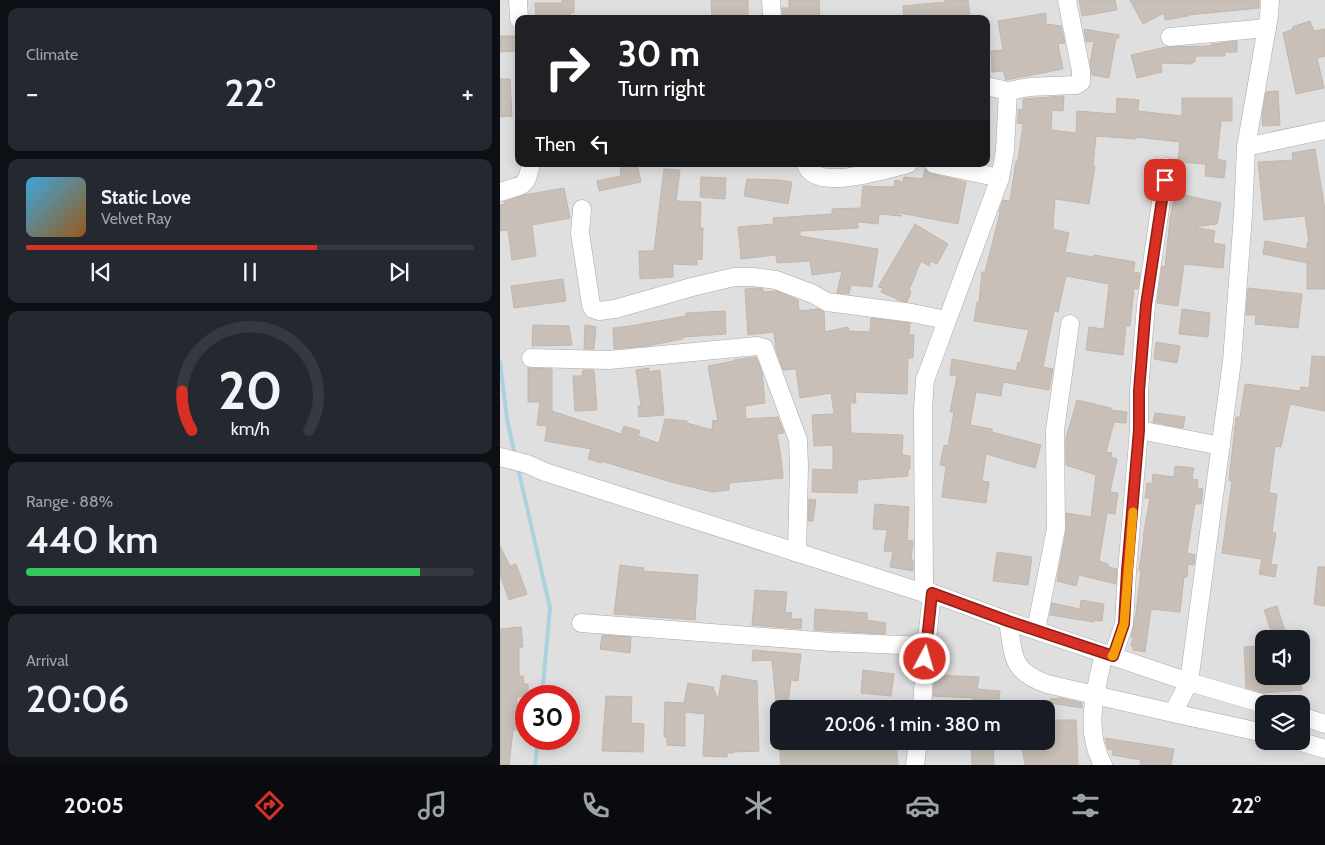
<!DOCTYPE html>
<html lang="en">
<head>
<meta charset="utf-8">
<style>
  :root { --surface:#171b24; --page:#242831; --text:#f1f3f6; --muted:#9ea1a6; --line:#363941; --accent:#d93025 }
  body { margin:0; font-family:Cabin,sans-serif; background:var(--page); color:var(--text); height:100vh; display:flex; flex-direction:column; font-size:19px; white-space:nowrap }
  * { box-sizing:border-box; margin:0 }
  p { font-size:16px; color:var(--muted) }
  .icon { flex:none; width:28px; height:28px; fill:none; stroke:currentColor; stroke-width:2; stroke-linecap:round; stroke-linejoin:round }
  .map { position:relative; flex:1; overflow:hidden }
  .details { display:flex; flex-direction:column; gap:8px; padding:8px; background:#0d0f14; width:500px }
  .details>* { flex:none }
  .banner { position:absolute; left:15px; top:15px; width:475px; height:152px; border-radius:10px; box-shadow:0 2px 12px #0003; background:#202124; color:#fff; overflow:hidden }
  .buttons { position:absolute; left:755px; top:630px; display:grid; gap:10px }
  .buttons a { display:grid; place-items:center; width:55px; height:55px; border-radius:10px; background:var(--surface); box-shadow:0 2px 12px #0003; font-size:25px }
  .speed { position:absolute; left:15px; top:685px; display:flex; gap:10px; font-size:25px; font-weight:700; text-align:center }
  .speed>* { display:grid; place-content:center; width:65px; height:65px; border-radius:50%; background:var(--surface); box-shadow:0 2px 12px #0003; line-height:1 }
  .speed .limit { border:8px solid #d22; background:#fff; color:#111 }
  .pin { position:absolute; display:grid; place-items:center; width:42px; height:42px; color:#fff; margin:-21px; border-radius:10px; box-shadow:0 2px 8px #0006 }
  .me { position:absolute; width:55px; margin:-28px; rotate:6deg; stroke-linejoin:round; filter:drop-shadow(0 0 4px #0008) }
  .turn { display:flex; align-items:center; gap:18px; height:105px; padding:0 20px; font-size:22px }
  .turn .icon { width:65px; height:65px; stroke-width:2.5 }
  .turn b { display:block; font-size:35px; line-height:42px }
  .then { display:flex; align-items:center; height:48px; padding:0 20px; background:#0003; gap:10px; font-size:19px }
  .big { font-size:38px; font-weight:600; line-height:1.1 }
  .details .card { flex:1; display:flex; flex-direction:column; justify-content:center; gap:8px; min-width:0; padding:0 18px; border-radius:10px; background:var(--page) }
  .details .dial { align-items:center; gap:0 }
  .dial svg { height:130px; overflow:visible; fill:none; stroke:var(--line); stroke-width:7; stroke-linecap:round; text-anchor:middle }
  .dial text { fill:var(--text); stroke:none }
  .song { display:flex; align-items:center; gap:15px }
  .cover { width:60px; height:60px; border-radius:8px; background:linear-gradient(135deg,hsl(200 70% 55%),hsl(30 70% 35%)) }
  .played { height:5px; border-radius:2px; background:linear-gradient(90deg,var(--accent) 65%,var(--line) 65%) }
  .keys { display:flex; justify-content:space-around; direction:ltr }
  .heat { display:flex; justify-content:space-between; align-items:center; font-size:28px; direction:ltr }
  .charge { height:8px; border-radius:4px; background:linear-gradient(90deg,#34c759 88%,var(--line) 0) }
  .trip { position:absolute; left:270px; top:700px; width:285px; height:50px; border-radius:10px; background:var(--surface); box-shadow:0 2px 12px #0003; font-weight:600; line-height:50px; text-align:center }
  .menu { display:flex; height:80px; justify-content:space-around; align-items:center; background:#090b0e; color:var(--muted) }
  .menu .icon { width:35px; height:35px }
  .menu .selected { color:var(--accent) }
  .menu b { font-size:22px; color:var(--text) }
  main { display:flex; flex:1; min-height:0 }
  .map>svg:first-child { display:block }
  .residential { fill:#e0dfdf; fill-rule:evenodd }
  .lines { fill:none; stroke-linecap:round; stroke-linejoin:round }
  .stream { stroke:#aad3df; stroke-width:4 }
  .building { fill:#c7bfb8; stroke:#c4b6ab }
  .minor-casing { stroke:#a9a9a9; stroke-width:19 }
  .minor { stroke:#fff; stroke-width:18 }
  .route-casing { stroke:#8d1f18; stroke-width:12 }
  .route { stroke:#d93025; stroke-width:9 }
  .slow { stroke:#f59e0b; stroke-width:9 }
</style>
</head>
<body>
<main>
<section class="details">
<div class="card"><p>Climate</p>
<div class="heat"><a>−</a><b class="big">22°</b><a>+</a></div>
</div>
<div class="card">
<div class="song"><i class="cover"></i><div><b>Static Love</b><p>Velvet Ray</p></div></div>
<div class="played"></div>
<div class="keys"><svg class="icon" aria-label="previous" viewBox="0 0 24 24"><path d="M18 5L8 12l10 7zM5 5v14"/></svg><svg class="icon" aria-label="pause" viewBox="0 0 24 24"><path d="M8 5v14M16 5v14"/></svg><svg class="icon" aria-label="next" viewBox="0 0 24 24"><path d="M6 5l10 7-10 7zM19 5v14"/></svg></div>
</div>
<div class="card dial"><svg viewBox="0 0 100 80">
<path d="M14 69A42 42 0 1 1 86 69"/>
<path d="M14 69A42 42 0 0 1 8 45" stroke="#d93025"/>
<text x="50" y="56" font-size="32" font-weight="700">20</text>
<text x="50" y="72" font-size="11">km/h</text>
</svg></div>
<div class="card"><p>Range · 88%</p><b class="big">440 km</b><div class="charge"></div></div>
<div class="card"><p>Arrival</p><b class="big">20:06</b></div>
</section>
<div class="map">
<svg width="825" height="765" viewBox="0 0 825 765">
  <rect width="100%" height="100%" fill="#f2efe9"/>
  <path class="residential" d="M 0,0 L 825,0 L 825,765 L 0,765 ZM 19,19 L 486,19 L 486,164 L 19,164 ZM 764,639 L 801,639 L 801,676 L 764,676 ZM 26,696 L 69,696 L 69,739 L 26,739 ZM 764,704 L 801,704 L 801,741 L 764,741 ZM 279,709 L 546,709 L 546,741 L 279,741 Z"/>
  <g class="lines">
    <g class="stream">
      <polyline points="0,361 7,419 15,456"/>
      <polyline points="18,468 50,608 42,696"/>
      <polyline points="35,765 38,739"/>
    </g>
  </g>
  <g class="building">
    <polygon points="62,0 74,0 74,12 70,13 71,19 36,19 35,3 62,3"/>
    <polygon points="211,0 248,0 248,19 212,19"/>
    <polygon points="289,0 319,0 320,19 283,19 282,8 289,8"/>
    <polygon points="445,0 468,0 470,19 404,19 403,6 445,2"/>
    <polygon points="579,0 615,0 617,10 582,16"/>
    <polygon points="630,0 759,0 759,8 688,15 688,16 665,20 664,13 643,24"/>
    <polygon points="546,13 546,24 561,26 565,43 558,44 563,69 506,80 503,71 492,72 491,51 503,50 498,21"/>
    <polygon points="810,21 814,31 825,29 825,56 817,58 824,88 796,94 783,33 793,29 792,27"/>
    <polygon points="584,29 619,35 619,38 616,38 609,78 592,75 590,64 594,41 586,42"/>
    <polygon points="0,36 18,36 19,51 0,52"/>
    <polygon points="737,41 737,52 725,52 725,56 695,56 695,62 692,62 692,64 661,63 662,72 637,78 631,55 666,47 711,46 711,44 714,44"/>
    <polygon points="0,79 10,79 12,116 0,117"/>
    <polygon points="778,91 780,125 763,126 762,117 766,92"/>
    <polygon points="564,96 563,111 552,110 551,130 576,133 577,111 616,114 617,98 639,100 638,111 682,116 682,98 732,98 732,121 721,121 717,159 726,161 724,178 705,176 706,164 678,162 680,142 636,137 636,139 596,136 593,166 595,166 589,204 555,199 553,229 569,233 565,252 593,257 594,255 635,262 633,272 640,273 638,289 634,288 630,326 626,326 623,355 586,350 589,327 604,329 609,284 566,276 558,312 554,311 543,367 553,369 549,390 503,382 501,396 476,392 470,425 492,429 492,432 541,445 535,468 486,454 482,481 489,482 486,503 442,497 446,466 440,465 444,445 448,446 454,412 450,412 457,376 450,375 452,359 516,371 518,362 520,363 529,330 474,321 477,302 479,303 482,272 485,272 500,213 499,212 503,200 510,201 516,161 518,161 523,124 517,123 519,109 523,110 523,99"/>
    <polygon points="815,149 825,210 825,289 807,289 807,263 763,254 765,241 807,249 807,242 809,242 805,216 764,220 758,162 793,160 792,153"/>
    <polygon points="120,164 137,164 141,182 99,191 97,181 121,176"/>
    <polygon points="164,169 180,170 176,201 201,202 200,228 203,228 202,260 197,259 197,265 173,264 173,277 140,279 139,251 154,251"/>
    <polygon points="425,169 432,174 466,182 458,224 395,212 402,216 379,214 378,224 358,222 358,228 300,231 300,236 378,249 372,287 351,285 349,294 337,293 342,271 312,275 310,261 277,263 276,255 241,259 238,227 274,224 273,218 332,214 332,209 361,208 363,186 394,187 395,180 403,182 404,177 423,179"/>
    <polygon points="201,177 226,178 225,199 200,197"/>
    <polygon points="247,179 279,180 292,182 288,204 244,196"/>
    <polygon points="64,188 70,218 32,225 36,256 12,260 8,230 0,231 0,205 5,204 4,202 24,195"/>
    <polygon points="675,193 721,203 717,224 694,227 715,231 713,243 725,245 723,268 684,264 678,306 657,303 662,266 665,267 670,219"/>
    <polygon points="415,224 448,244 437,264 431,261 429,266 421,261 409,290 411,292 407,302 401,301 381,292 383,288 378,287"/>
    <polygon points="63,279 66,301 14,308 11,286"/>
    <polygon points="257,288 263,289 263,292 276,291 298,300 299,311 319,309 324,312 325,332 348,327 349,331 370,332 371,318 410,323 409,335 414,335 413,358 408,358 407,394 355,392 356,403 350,403 351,433 403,435 402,455 410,456 410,469 408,470 408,476 358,480 357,493 312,492 313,469 333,470 333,445 314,446 312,415 334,414 331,393 300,398 296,369 283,370 276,350 274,332 248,335 245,289"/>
    <polygon points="748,288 802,294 798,328 755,324 756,315 746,315"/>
    <polygon points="682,309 710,313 708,337 679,334"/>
    <polygon points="225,311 226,334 183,337 183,339 147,346 114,349 113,328 130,326 186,316 186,313"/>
    <polygon points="33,325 69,326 72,345 32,346"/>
    <polygon points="85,325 96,327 94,349 84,349"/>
    <polygon points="656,342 680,346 677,363 654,359"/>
    <polygon points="812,356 825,357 825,411 790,404 781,447 775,446 769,493 777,494 772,533 776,533 771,564 777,565 775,577 759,574 762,559 722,553 732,481 729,480 736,417 740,417 745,384 800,391 801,387 809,388"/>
    <polygon points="256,357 262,372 265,403 245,406 246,419 278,417 284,433 277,434 281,458 283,478 229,483 229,490 212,492 171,482 101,461 101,463 88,459 91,449 45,441 47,426 37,425 40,402 28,402 28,368 52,369 52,411 121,434 124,426 140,431 138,436 159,443 165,419 187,421 187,423 212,430 213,420 218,421 208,366 234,361 234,360"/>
    <polygon points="149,368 149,372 160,370 164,415 139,417 138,406 141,406 136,370"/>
    <polygon points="83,370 94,370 97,410 75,411 73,376 82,376"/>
    <polygon points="577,400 611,408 610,410 627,412 626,423 614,422 606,452 612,453 611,457 617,459 610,492 618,493 615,514 607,513 599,561 608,564 608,567 617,569 616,584 579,575 576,586 557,581 566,531 566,513 591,517 596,475 566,465 566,438"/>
    <polygon points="655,413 685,417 683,428 653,422"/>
    <polygon points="675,466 694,468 692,479 698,480 697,488 703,489 701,504 695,504 687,553 695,555 694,565 688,564 687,577 684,577 680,612 651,609 645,652 633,650 633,647 631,646 633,638 631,637 636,613 641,571 639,570 644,537 643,537 650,498 645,498 647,483 652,484 653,474 674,477"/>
    <polygon points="309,499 316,500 313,521 308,521"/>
    <polygon points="375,504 409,507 407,540 413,541 411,559 413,560 413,571 390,567 393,552 384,551 387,530 373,529"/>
    <polygon points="0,546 10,566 16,564 27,594 9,600 0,575"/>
    <polygon points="497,552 532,557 528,585 493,581"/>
    <polygon points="120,565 144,568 143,571 198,575 195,620 114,614"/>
    <polygon points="818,567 825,567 825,606 814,604"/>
    <polygon points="255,590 287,592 285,612 292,613 291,619 302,619 301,629 252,625"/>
    <polygon points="581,600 604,604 602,621 594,620 594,622 550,615 552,603 580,609"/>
    <polygon points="777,606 787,637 781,639 774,639 764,610"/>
    <polygon points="315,609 367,613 367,620 386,623 385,634 314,630"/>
    <polygon points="21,627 23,647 19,647 19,676 23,676 24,684 28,684 28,696 17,697 16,730 13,730 9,765 0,765 0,629"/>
    <polygon points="102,635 131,637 130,653 100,649"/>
    <polygon points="764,646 764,676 800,676 802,690 763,693 746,688 744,647"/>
    <polygon points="253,650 301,654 298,681 291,680 288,704 276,702 272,660 252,661"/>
    <polygon points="363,670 394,674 391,696 361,693"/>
    <polygon points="222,675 257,681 259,751 233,752 233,753 227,753 227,757 203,756 205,714 185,712 185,746 167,745 167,737 164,737 165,702 184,703 188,683 213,687 218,700"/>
    <polygon points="435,675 479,677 477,689 500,691 499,699 490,699 489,704 472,703 473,698 433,696"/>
    <polygon points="106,696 132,697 131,723 144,724 143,752 102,751"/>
    <polygon points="561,698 582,703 582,708 550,703 550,699"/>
    <polygon points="546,720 576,720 578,765 525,765 521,741 546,741"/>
    <polygon points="605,738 674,749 671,765 640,765 641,760 612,755 613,750 608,749"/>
    <polygon points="279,741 304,741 304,747 322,748 349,745 349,741 396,741 398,765 281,765"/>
    <polygon points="471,741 493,741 494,765 472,765"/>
  </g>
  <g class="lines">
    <g class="minor-casing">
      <g id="minor">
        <polyline points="18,0 19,19"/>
        <polyline points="271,0 272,19"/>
        <polyline points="670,37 767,28"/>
        <polyline points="486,86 508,91 529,87 576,85 581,82 581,71 567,0"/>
        <polyline points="746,147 825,130"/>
        <path d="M 306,164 C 315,193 387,169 408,164"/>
        <polyline points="434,164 500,178"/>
        <path d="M 0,192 C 23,184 26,189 31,164"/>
        <polyline points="82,209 80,233 91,305 93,309 99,311 115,309 192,287 234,277 253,277 276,280 313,294 327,302 412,313 446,320"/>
        <polyline points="31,358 109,360 257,346 264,348 298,440 299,466 297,553"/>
        <polyline points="639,430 721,446"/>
        <polyline points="0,457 27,464 45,472 424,593 432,593 508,621 689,682 764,704"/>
        <polyline points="424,593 423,409 425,380 500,178 505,150 508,91"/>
        <path d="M 508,621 C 514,656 510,671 547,684 L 673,713 L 689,682 L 732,361 L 743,215 L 746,147 L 769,16 L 770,0"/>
        <polyline points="81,623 331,642 426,646"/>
        <polyline points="536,630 556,529 555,430 570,324"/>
        <polyline points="613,656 624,624 627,571 639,430 639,391 646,305 666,167"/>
        <polyline points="422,709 425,659 432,593"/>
        <polyline points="673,713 764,733"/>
        <polyline points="801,716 825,724"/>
        <polyline points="798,741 825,749"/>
        <polyline points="415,765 418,741"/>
        <path d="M 603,765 C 583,728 596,691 604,653"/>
      </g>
    </g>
    <use href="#minor" class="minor"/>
  </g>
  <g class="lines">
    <g class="route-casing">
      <polyline id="route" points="425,659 432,593 508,621 613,656 624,624 627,571 639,430 639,391 646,305 665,180"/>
    </g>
    <use href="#route" class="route"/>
    <polyline class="slow" points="612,656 613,656 624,624 633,512"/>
  </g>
</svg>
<div class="buttons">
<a><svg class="icon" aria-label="sound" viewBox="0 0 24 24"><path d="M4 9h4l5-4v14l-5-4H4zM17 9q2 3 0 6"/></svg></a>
<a><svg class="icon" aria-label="layers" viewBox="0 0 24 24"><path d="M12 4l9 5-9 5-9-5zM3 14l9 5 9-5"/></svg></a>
</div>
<div class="speed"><div class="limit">30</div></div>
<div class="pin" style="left:665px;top:180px;background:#d93025"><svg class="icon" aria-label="arrive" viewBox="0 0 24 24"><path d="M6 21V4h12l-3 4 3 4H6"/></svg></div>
<svg class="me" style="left:425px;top:659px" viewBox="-20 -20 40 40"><circle r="17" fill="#d93025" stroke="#fff" stroke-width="3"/><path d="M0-11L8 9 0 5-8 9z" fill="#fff"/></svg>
<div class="trip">20:06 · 1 min · 380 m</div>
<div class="banner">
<div class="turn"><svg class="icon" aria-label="right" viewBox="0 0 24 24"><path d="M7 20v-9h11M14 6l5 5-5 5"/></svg><div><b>30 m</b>Turn right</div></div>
<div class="then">Then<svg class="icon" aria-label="left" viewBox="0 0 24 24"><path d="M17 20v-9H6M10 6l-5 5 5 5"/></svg></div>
</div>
</div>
</main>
<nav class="menu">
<b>20:05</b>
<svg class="icon selected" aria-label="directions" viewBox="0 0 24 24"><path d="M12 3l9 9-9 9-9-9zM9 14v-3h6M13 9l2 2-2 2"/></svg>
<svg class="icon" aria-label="music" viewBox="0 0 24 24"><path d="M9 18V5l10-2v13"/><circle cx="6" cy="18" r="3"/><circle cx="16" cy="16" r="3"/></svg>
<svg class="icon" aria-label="phone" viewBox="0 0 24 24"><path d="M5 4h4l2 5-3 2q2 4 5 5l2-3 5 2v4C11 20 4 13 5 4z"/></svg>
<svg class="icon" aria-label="climate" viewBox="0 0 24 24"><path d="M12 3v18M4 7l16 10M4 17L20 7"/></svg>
<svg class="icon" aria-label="car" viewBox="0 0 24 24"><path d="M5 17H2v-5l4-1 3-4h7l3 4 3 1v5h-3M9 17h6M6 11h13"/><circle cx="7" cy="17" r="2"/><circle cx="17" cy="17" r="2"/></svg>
<svg class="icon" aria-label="filters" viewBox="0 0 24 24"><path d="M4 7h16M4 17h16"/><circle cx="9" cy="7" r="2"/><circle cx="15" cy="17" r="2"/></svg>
<b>22°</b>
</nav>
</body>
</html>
